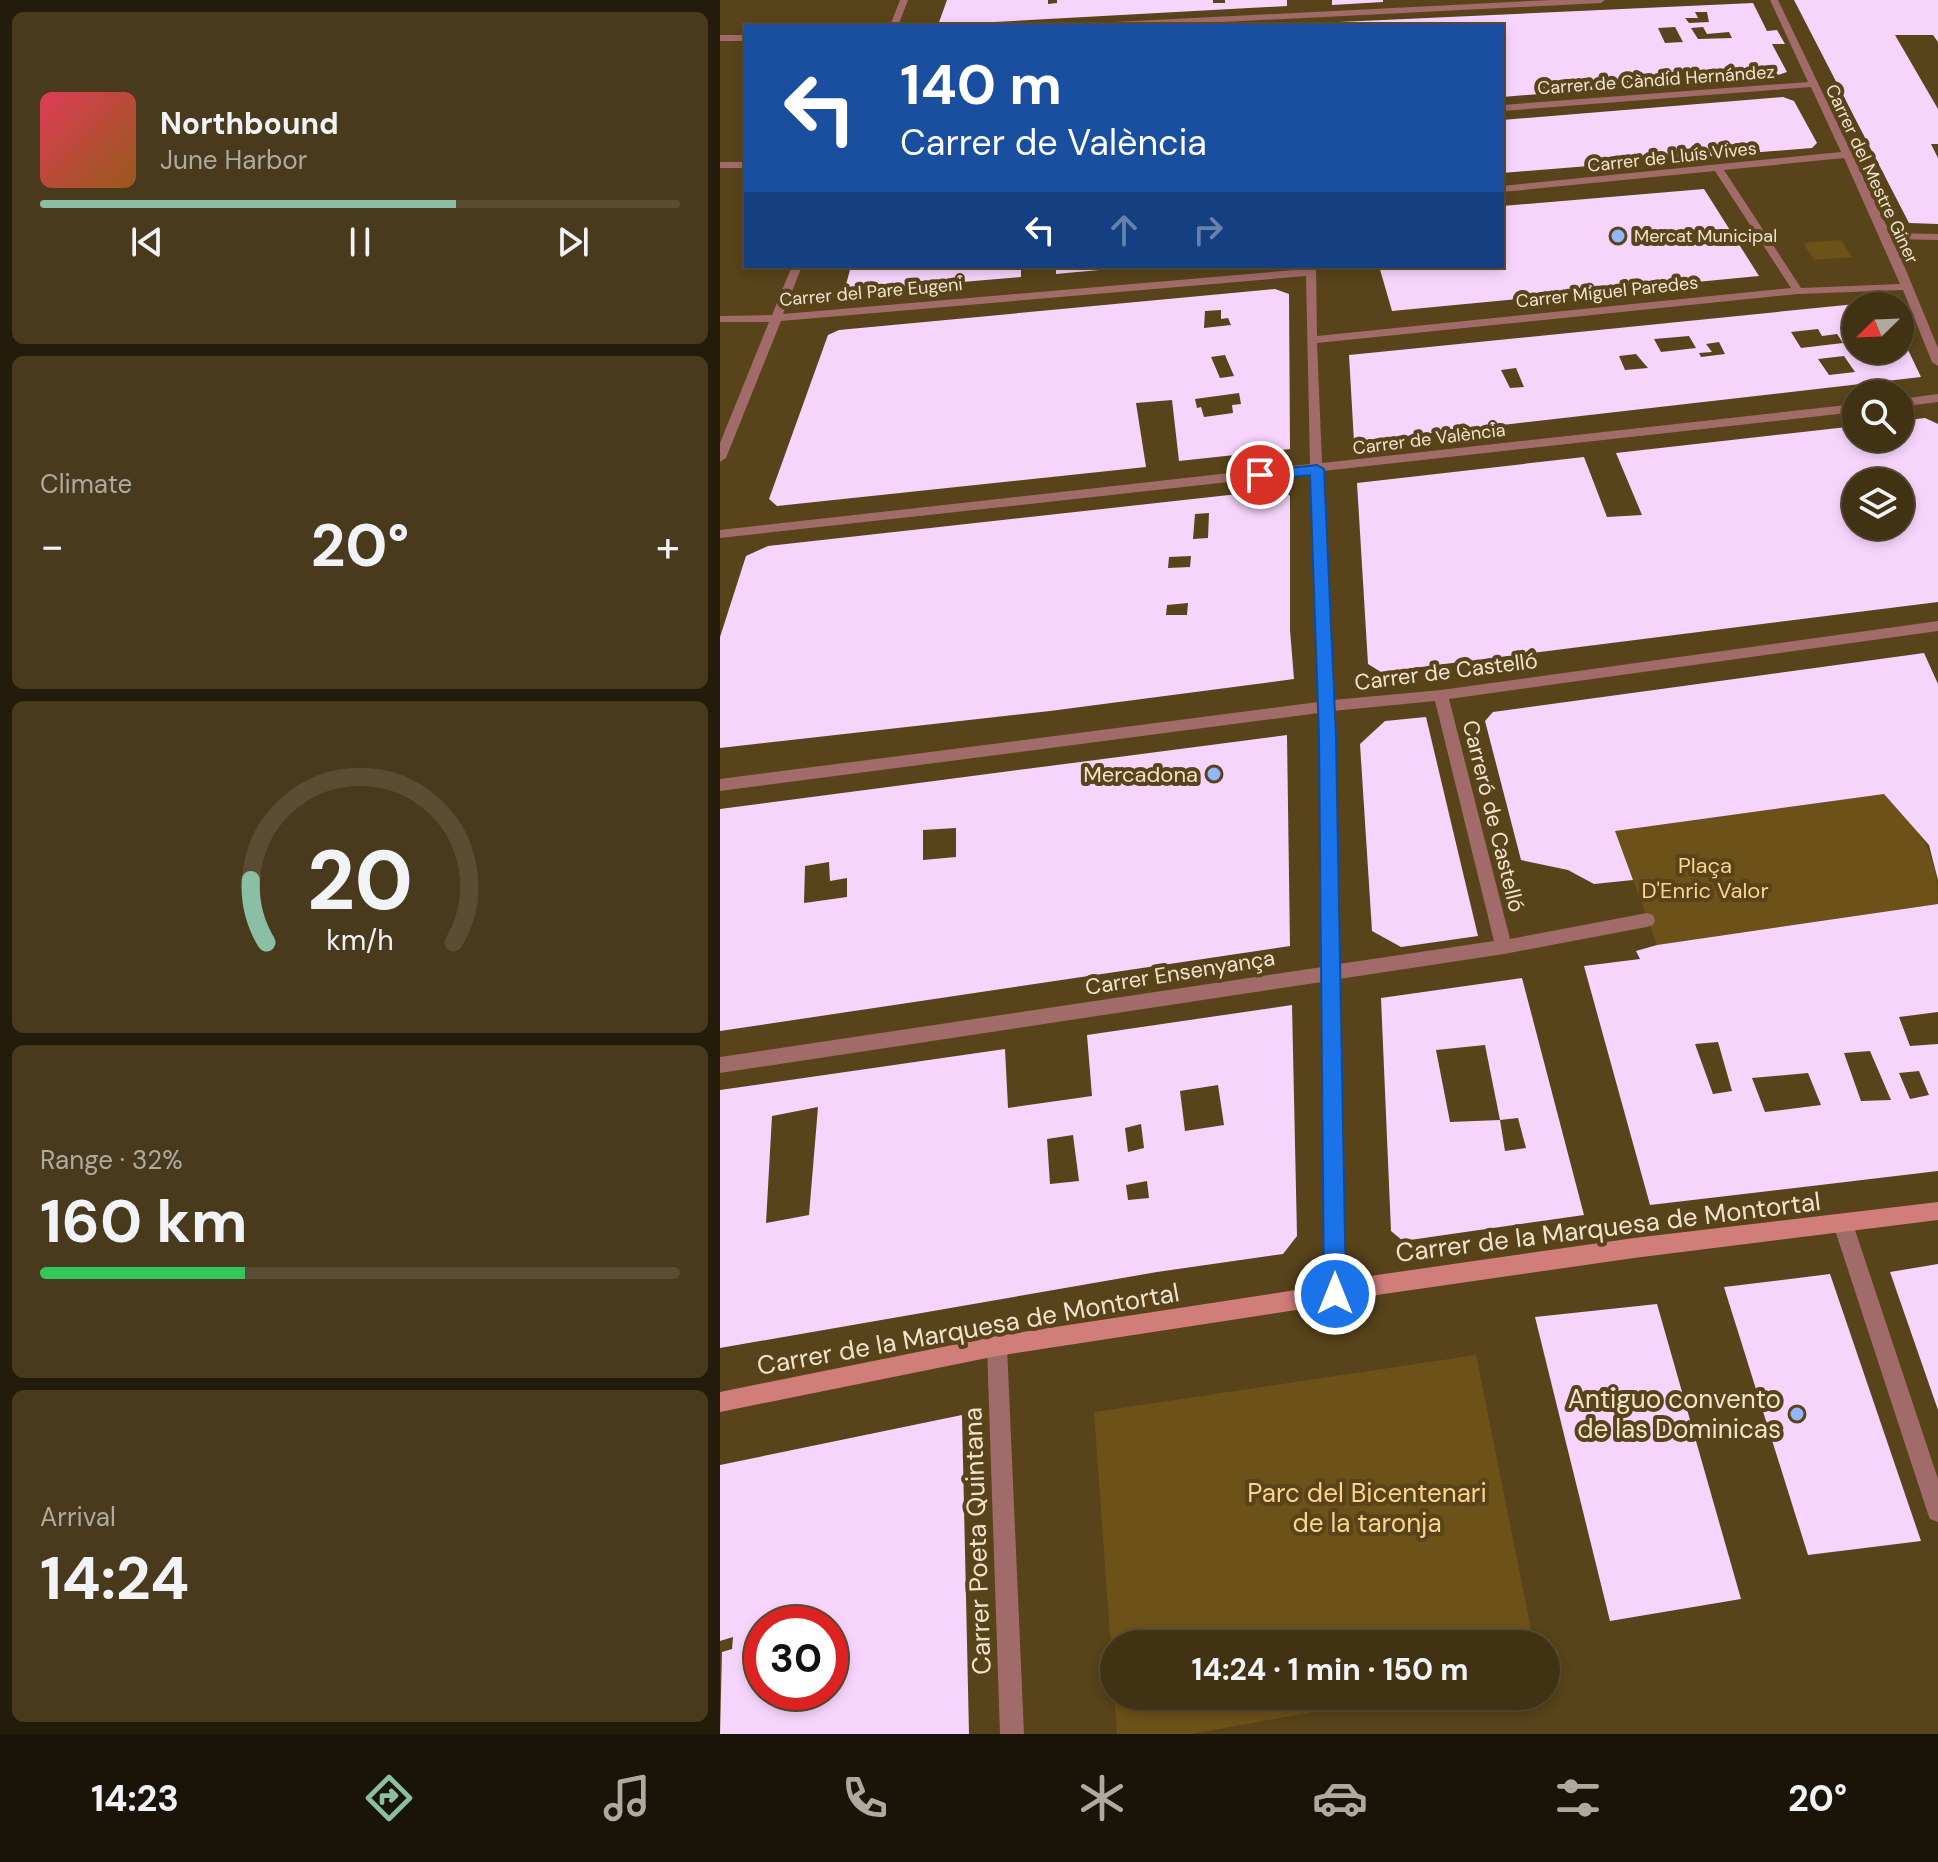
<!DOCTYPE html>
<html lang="en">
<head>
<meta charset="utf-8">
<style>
  :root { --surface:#423214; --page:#493a1d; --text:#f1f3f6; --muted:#aeaaa0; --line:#5a4d34; --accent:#8abfa5 }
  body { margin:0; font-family:"DM Sans",sans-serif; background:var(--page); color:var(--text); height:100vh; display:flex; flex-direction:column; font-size:30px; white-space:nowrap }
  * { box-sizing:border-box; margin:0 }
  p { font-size:26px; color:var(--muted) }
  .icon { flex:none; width:44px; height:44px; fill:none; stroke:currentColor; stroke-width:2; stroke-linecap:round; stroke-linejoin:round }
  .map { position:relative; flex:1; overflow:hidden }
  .drawer { display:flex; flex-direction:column; gap:12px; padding:12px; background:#241c0b; width:720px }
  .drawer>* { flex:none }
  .guide { position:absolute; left:24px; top:24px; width:760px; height:244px; border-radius:0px; box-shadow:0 4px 12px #0003,0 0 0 2px var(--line); background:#1a4fa0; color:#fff; overflow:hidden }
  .needle { width:52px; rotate:247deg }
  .buttons { position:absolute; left:1122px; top:292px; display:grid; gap:16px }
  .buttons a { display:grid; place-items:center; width:72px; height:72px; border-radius:50%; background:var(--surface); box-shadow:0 4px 12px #0003,0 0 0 2px var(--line); font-size:40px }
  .speed { position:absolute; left:24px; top:1606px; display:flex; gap:16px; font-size:40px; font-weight:700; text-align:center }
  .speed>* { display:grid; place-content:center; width:104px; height:104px; border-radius:50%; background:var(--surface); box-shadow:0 4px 12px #0003,0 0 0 2px var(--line); line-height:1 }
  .speed .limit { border:12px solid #d22; background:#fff; color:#111 }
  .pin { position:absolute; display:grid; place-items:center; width:68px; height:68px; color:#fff; margin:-34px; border:4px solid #fff; border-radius:50%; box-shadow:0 2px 8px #0007 }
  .me { position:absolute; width:88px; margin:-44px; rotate:0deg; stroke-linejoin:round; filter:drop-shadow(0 0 6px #0008) }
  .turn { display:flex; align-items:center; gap:28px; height:168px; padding:0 24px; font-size:36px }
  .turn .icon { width:104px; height:104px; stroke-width:2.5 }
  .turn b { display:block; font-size:56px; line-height:68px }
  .lanes { display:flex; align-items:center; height:76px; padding:0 24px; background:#0003; justify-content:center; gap:40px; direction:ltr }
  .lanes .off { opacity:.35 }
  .big { font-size:60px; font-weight:700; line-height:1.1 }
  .drawer .widget { flex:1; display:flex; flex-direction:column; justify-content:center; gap:12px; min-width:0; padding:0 28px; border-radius:12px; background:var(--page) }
  .drawer .dial { align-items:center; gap:0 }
  .dial svg { height:208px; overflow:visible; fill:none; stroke:var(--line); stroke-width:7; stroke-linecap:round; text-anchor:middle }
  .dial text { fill:var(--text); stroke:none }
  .song { display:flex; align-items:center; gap:24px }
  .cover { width:96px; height:96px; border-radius:12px; background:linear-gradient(135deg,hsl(350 70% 55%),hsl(30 70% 35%)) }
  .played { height:8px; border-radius:4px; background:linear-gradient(90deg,var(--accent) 65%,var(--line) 65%) }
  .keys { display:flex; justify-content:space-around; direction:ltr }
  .heat { display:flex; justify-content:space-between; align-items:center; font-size:44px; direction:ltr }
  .charge { height:12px; border-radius:6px; background:linear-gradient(90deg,#34c759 32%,var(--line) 0) }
  .trip { position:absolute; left:380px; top:1630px; width:460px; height:80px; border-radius:40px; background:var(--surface); box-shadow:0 4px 12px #0003,0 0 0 2px var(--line); font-weight:700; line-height:80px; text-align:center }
  .menu { display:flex; height:128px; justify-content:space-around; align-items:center; background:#1a1408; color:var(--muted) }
  .menu .icon { width:56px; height:56px }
  .menu .on { color:var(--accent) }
  .menu b { font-size:36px; color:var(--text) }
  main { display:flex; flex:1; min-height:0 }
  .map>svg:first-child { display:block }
  .green { fill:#6c5118 }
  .building { fill:#f7d4fc; fill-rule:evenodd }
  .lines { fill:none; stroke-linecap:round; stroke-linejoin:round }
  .street { fill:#a16b69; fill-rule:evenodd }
  .secondary { fill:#d17e7b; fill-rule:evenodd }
  .route { fill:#1a73e8; stroke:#114b97; stroke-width:2 }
  .poi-dot { fill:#91b8fd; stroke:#58431a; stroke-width:3 }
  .labels { text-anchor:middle; stroke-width:8; stroke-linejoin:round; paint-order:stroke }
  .far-street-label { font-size:18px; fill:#f0e4cd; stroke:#58431a }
  .far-poi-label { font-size:18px; fill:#f0e4cd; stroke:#58431a; text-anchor:start }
  .street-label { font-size:22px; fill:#f0e4cd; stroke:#58431a }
  .poi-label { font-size:22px; fill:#f0e4cd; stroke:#58431a; text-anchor:end }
  .park-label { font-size:22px; fill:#fbd48d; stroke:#58431a }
  .near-street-label { font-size:26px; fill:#f0e4cd; stroke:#58431a }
  .near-poi-label { font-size:26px; fill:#f0e4cd; stroke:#58431a; text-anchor:end }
  .near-park-label { font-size:26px; fill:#fbd48d; stroke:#58431a }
</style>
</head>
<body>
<main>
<section class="drawer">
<div class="widget">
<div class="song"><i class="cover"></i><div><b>Northbound</b><p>June Harbor</p></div></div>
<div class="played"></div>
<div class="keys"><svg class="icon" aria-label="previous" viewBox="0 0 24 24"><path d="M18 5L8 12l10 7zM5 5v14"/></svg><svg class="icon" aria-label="pause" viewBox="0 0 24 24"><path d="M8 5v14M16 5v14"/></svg><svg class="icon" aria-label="next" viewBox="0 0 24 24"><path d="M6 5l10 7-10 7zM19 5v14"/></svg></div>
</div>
<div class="widget"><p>Climate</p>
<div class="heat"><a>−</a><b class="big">20°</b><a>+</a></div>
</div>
<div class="widget dial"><svg viewBox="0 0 100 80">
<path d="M14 69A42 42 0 1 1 86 69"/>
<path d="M14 69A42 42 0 0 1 8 45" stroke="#8abfa5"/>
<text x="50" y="56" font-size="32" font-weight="700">20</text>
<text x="50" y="72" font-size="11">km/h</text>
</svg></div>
<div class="widget"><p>Range · 32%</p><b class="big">160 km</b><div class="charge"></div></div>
<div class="widget"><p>Arrival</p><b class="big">14:24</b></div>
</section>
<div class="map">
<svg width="1218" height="1734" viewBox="0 0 1218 1734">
  <rect width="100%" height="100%" fill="#58431a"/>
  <g class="green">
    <polygon points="1121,240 1132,257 1094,260 1083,243"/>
    <path d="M 1164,794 C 1199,834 1218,846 1218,904 L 937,945 L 895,831 Z"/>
    <polygon points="756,1355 814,1644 394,1644 394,1696 679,1696 472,1734 397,1734 374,1412"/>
  </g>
  <g class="building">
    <polygon points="227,0 328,0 328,4 337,3 337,0 493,0 493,3 505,3 505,0 567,0 567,6 218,25"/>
    <polygon points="612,0 663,0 663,2 612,5"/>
    <polygon points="1074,0 1218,0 1218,42 1213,35 1175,35 1218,109 1218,144 1211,144 1218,158 1218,224 1189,223"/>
    <path d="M 1033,3 L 1047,31 L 1057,30 L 1065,44 L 1052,44 L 1067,72 L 1058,75 L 782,97 L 782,26 L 612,26 L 619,22 ZM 975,12 L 987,12 L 989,22 L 969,23 L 965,18 L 978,18 ZM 955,27 L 963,42 L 945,43 L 938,28 ZM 983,27 L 987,34 L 1009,32 L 1012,38 L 978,39 L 971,28 Z"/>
    <polygon points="1063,97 1074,101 1097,143 1092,148 782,173 782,120"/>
    <polygon points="984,189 1039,276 672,311 659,266 782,266 782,206"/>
    <polygon points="131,266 158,266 158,269 164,266 301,266 301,277 124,292"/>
    <polygon points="336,266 401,266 401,268 336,274"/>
    <path d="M 555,289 L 569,294 L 570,449 L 459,461 L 452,400 L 416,403 L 426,467 L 57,506 L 49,499 L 108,335 L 119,330 ZM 501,310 L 501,319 L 508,318 L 511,325 L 484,328 L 485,311 ZM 505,355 L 514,376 L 500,378 L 491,357 ZM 519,393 L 521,404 L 512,405 L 513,413 L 484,417 L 481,407 L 477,408 L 475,399 Z"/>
    <path d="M 1136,304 L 1136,350 L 1180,350 L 1180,333 L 1201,377 L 634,442 L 629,355 ZM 1098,329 L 1102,336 L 1117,334 L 1123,343 L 1081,348 L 1071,332 ZM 969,336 L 976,348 L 941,352 L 934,339 ZM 999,342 L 1005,354 L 981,357 L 979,353 L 992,352 L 986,344 ZM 916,354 L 928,368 L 905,370 L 899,356 ZM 1124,356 L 1135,372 L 1109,375 L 1098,359 ZM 796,368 L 804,387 L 790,388 L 781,370 Z"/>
    <path d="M 1205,418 L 1218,424 L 1218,602 L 661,672 L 648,664 L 637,483 L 864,457 L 887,517 L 922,515 L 896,453 L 1136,426 L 1136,438 L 1180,438 L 1180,421 ZM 1136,482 L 1180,482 L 1180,526 L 1136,526 Z"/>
    <path d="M 563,489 L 570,496 L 570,630 L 574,679 L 330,711 L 0,748 L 0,637 L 26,556 L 48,546 ZM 489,513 L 488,538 L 473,539 L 475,514 ZM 471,556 L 470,567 L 448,568 L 449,557 ZM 468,603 L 467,615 L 446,615 L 447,605 Z"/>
    <polygon points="1204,653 1218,684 1218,880 1209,845 1164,794 895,831 913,880 874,884 848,870 801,860 765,721 773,712"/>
    <polygon points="706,717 758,936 681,947 652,931 640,744 665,721"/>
    <path d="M 567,735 L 570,946 L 0,1031 L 0,809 ZM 236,828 L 236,857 L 203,860 L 203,830 ZM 109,862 L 110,881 L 127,878 L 127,897 L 84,903 L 85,866 Z"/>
    <path d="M 1218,904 L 1218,1012 L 1179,1017 L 1190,1046 L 1218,1044 L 1218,1171 L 930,1205 L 864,966 L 920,959 L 916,951 L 937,945 ZM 998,1042 L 1012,1091 L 993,1094 L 975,1044 ZM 1150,1051 L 1171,1100 L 1141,1101 L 1124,1053 ZM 1199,1071 L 1209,1095 L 1190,1099 L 1179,1073 ZM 1088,1073 L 1101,1105 L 1045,1112 L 1032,1078 Z"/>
    <path d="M 802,978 L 864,1215 L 683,1241 L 671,1231 L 661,998 ZM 765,1045 L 780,1120 L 798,1118 L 806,1148 L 785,1151 L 780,1120 L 730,1122 L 716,1050 Z"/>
    <path d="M 572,1005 L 577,1236 L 563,1254 L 437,1272 L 0,1348 L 0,1090 L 285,1049 L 288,1108 L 372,1096 L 367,1035 ZM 498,1085 L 504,1125 L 465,1131 L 460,1091 ZM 98,1107 L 89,1215 L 46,1223 L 52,1116 ZM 421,1124 L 424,1148 L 408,1152 L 405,1128 ZM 353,1135 L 359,1181 L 330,1184 L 327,1139 ZM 427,1181 L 429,1198 L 408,1200 L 406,1185 Z"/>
    <polygon points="1218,1264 1218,1410 1170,1272"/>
    <polygon points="1110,1274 1201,1541 1088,1555 1004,1287"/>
    <polygon points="937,1304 1021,1599 890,1621 815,1317"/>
    <path d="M 242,1415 L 249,1734 L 0,1734 L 2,1652 L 12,1649 L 13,1637 L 0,1641 L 0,1465 ZM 42,1624 L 110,1624 L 110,1692 L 42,1692 Z"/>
  </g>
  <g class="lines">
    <g class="street">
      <polygon points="180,0 188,0 178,26 170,26"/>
      <polygon points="831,0 885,0 881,3 425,26 370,26 374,23"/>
      <path d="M 1050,0 L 1058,0 L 1170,233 L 1218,234 L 1218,240 L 1173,239 L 1218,348 L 1218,366 L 1212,362 L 1183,290 L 1078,294 L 597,343 L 602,463 L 1136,404 L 1136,412 L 603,471 L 613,700 L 721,690 L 1218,621 L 1218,631 L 729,699 L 790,939 L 927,913 L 933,915 L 935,920 L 933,925 L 927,927 L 784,954 L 619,979 L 625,1294 L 622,1301 L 615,1304 L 608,1301 L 605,1294 L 602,982 L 0,1073 L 0,1057 L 602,967 L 599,713 L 0,791 L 0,779 L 598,702 L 590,473 L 0,538 L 0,530 L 590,464 L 586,276 L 61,321 L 6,458 L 0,462 L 0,443 L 49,322 L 0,322 L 0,316 L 52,315 L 72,266 L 82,266 L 63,314 L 586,269 L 586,266 L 596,266 L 597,336 L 1071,288 L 995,171 L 782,192 L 782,186 L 1121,152 L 1091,87 L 782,111 L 782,105 L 1088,82 ZM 1124,158 L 1180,284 L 1081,288 L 1004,170 ZM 715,701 L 774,941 L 619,964 L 613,711 Z"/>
      <rect x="0" y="35" width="26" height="6"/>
      <rect x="0" y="162" width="26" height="6"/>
      <polygon points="1218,394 1218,402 1180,407 1180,399"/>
      <polygon points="1123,1215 1130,1217 1133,1224 1218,1479 1218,1522 1210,1519 1207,1511 1113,1224 1116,1217"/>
      <polygon points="277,1336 284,1339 287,1346 304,1734 280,1734 267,1346 270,1339"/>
    </g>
    <polygon class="secondary" points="1218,1202 1218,1220 914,1258 650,1296 615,1304 277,1356 0,1412 0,1392 277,1336 615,1284 650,1276 914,1238"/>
  </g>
  <polygon class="route" points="597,465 604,469 616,737 626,1294 623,1302 615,1306 607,1302 604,1294 599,737 590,475 540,480 533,475 540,471"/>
  <g class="poi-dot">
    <circle cx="898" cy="236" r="8"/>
    <circle cx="494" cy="774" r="8"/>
    <circle cx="1077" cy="1414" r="8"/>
  </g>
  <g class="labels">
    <g class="far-street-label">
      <text transform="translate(936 80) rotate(-4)" y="6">Carrer de Càndid Hernández</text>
      <text transform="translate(952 157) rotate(-6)" y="6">Carrer de Lluís Vives</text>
      <text transform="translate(1152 174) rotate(65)" y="6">Carrer del Mestre Giner</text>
      <text transform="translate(151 292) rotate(-5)" y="6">Carrer del Pare Eugeni</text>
      <text transform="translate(887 292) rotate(-6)" y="6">Carrer Miguel Paredes</text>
      <text transform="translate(709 439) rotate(-7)" y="6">Carrer de València</text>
    </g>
    <g class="far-poi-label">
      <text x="914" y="242">Mercat Municipal</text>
    </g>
    <g class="street-label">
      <text transform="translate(726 671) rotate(-7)" y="8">Carrer de Castelló</text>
      <text transform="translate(774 816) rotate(76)" y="8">Carreró de Castelló</text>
      <text transform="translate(460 972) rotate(-9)" y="8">Carrer Ensenyança</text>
    </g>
    <g class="poi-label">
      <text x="478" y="782">Mercadona</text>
    </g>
    <g class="park-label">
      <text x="985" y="873">Plaça<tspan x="985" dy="25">D'Enric Valor</tspan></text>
    </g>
    <g class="near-street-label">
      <text transform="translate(888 1227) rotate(-7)" y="9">Carrer de la Marquesa de Montortal</text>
      <text transform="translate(248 1329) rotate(-10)" y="9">Carrer de la Marquesa de Montortal</text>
      <text transform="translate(257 1541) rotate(-92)" y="9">Carrer Poeta Quintana</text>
    </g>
    <g class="near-poi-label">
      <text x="1061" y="1408">Antiguo convento<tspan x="1061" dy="30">de las Dominicas</tspan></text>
    </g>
    <g class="near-park-label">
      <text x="647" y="1502">Parc del Bicentenari<tspan x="647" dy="30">de la taronja</tspan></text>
    </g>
  </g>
</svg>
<div class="buttons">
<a><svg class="needle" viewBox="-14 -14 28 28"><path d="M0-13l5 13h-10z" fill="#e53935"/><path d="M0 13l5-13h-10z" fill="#aeaaa0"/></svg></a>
<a><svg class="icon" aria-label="search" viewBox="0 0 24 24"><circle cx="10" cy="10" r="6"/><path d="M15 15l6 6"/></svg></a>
<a><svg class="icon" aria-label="layers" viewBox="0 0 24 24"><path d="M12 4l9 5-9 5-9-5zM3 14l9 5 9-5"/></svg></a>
</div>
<div class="speed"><div class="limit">30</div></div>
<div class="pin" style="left:540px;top:475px;background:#d93025"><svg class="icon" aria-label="arrive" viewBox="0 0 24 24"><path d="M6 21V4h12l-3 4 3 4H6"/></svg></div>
<svg class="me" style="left:615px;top:1294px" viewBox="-20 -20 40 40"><circle r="17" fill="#1a73e8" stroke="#fff" stroke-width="3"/><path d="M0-11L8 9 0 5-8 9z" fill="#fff"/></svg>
<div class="trip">14:24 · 1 min · 150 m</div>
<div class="guide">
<div class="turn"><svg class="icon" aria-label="left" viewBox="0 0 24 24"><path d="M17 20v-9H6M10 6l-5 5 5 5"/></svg><div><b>140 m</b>Carrer de València</div></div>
<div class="lanes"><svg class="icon" aria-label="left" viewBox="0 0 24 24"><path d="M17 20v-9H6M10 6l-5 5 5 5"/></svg><svg class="icon off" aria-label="ahead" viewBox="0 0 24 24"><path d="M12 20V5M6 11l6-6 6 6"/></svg><svg class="icon off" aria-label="right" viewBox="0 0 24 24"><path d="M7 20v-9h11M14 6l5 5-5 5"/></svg></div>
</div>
</div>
</main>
<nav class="menu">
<b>14:23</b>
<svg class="icon on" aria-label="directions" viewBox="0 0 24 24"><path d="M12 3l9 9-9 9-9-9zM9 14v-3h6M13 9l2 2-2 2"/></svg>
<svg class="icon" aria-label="music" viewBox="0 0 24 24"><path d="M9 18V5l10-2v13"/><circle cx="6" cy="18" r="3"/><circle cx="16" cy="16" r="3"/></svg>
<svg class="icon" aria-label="phone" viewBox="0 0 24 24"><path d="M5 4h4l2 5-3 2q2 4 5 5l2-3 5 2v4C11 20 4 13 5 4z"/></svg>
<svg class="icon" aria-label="climate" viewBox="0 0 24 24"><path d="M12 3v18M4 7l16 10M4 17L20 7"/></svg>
<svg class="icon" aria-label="car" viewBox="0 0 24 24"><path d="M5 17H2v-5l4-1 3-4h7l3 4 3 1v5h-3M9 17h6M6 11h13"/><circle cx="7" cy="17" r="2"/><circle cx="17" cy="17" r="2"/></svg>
<svg class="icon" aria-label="filters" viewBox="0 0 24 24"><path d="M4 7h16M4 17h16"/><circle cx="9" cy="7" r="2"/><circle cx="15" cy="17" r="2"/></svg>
<b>20°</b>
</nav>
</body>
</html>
